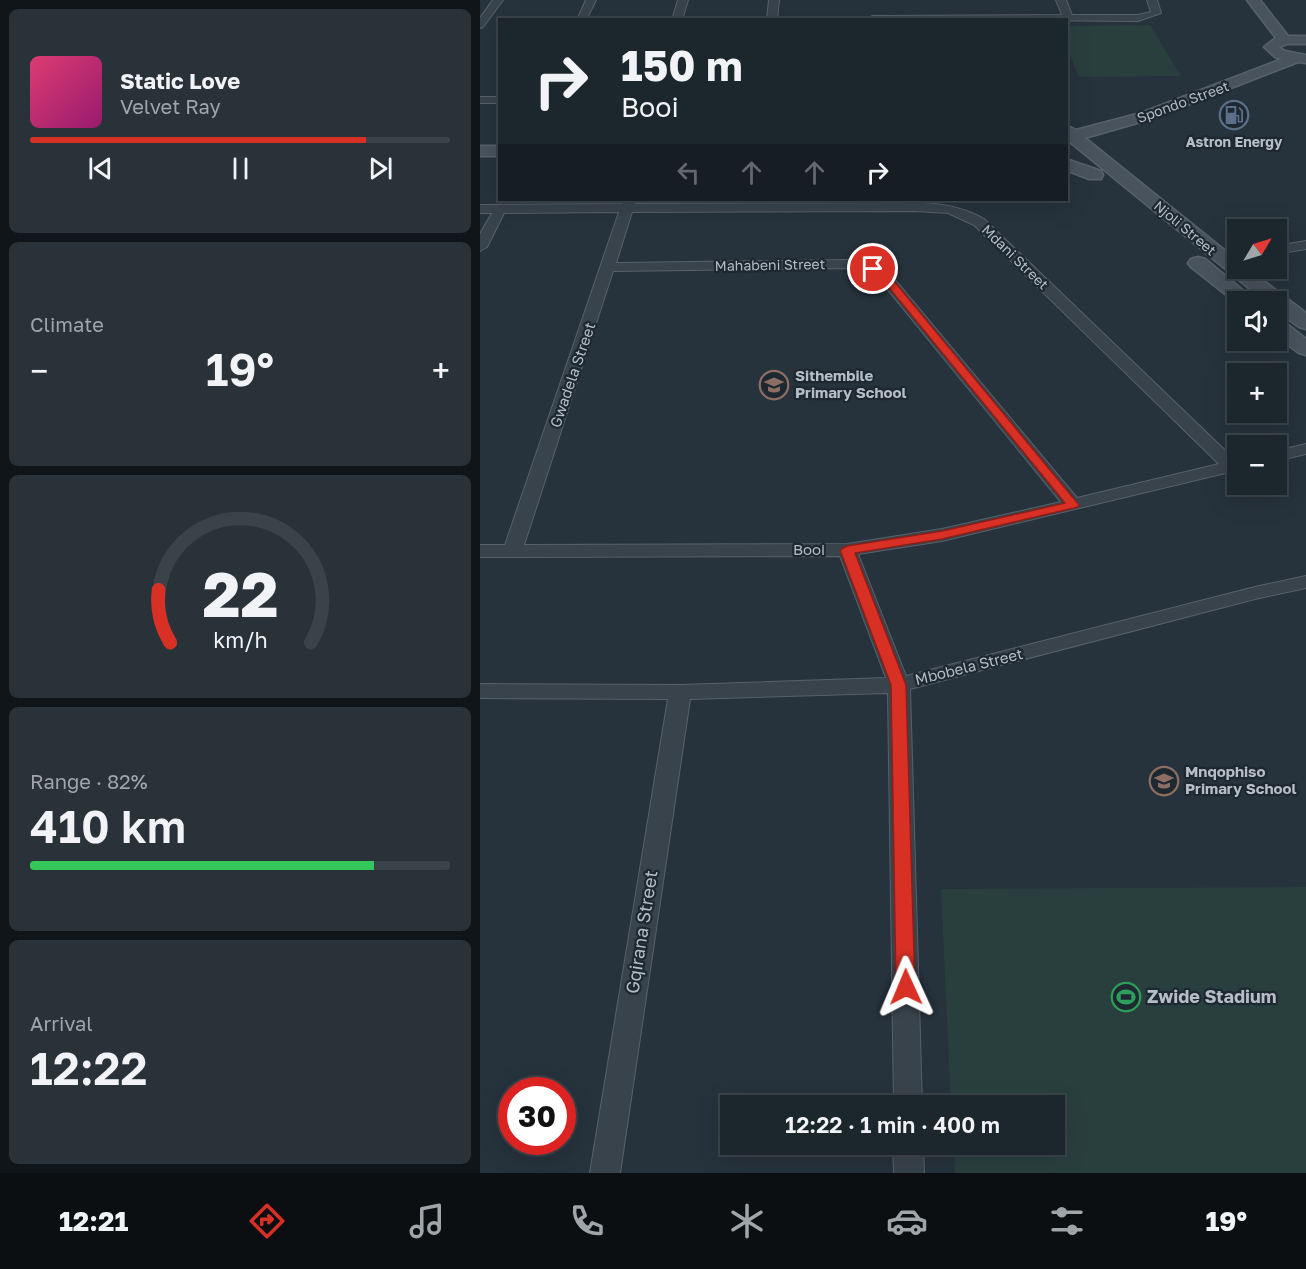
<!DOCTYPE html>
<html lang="en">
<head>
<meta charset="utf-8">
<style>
  :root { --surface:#1c262d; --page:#293239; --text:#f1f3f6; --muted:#a0a5aa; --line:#3a4349; --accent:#d93025 }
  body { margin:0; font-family:"Golos Text",sans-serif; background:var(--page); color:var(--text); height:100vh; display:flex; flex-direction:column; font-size:22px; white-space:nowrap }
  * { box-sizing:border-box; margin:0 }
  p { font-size:20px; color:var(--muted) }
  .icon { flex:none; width:33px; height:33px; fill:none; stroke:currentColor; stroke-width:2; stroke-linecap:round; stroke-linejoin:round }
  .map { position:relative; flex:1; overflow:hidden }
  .details { display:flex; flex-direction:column; gap:9px; padding:9px; background:#0f1519; width:480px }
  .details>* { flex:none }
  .top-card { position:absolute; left:18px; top:18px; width:570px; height:183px; border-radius:0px; box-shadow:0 6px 24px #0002,0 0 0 2px var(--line); background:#1c262d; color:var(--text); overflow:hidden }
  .needle { width:39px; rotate:52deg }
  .fabs { position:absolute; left:747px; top:219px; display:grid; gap:12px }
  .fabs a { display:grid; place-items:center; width:60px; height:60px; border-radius:0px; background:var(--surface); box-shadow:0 6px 24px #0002,0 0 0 2px var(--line); font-size:30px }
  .speed { position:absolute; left:18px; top:1077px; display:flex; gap:12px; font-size:30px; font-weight:700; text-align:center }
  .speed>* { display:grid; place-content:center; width:78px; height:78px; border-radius:50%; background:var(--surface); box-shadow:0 6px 24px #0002,0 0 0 2px var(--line); line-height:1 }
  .speed .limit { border:9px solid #d22; background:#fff; color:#111 }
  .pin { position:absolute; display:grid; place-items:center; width:51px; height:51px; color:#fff; margin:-26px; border:3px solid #fff; border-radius:50%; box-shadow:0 2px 6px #0007 }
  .me { position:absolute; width:66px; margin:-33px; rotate:359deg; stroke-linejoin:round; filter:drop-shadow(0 0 4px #0008) }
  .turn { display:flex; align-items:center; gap:21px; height:126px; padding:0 24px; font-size:27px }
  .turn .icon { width:78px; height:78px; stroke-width:2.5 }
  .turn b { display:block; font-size:42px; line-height:51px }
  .lanes { display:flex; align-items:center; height:57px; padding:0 24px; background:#0003; justify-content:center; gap:30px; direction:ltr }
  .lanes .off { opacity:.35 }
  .big { font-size:45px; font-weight:600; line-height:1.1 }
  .details .tile { flex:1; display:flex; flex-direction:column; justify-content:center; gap:9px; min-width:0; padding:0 21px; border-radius:9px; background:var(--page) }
  .details .dial { align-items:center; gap:0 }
  .dial svg { height:156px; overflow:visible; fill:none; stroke:var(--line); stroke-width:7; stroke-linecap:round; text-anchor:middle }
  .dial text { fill:var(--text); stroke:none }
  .song { display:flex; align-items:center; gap:18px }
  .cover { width:72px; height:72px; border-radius:9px; background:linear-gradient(135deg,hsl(340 70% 55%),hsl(320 70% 35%)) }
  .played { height:6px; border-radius:3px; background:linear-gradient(90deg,var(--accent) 80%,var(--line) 80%) }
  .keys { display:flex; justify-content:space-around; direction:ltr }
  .heat { display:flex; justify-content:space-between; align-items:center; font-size:33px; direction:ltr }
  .charge { height:9px; border-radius:4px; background:linear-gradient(90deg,#34c759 82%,var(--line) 0) }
  .trip { position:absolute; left:240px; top:1095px; width:345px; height:60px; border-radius:0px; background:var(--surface); box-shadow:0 6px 24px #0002,0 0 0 2px var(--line); font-weight:600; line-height:60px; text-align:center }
  .tab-bar { display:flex; height:96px; justify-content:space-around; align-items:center; background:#0b0f12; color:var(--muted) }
  .tab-bar .icon { width:42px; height:42px }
  .tab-bar .selected { color:var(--accent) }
  .tab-bar b { font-size:27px; color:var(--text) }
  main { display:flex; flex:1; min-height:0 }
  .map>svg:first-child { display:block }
  .green { fill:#293f3e }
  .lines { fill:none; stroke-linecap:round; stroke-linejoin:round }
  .minor-casing { stroke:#57616a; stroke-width:2 }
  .secondary-casing { stroke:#57616a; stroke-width:3 }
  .minor { fill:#39434c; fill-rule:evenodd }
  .secondary { fill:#48535e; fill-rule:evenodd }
  .route { fill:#d93025; stroke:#8d1f18; stroke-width:1.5 }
  .labels { text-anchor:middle; stroke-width:4.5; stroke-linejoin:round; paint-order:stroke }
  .far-street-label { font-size:14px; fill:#b5bec7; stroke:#1e2831 }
  .far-poi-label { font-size:14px; font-weight:bold; fill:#b5bec7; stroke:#1e2831 }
  .street-label { font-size:15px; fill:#b5bec7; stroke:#1e2831 }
  .poi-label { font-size:15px; font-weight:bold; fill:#b5bec7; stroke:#1e2831; text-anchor:start }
  .near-street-label { font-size:18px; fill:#b5bec7; stroke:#1e2831 }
  .near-poi-label { font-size:18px; font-weight:bold; fill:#b5bec7; stroke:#1e2831; text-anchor:start }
</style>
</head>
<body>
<main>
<section class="details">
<div class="tile">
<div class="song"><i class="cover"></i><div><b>Static Love</b><p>Velvet Ray</p></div></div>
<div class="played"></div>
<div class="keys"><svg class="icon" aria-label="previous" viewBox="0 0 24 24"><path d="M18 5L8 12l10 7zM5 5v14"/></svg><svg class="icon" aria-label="pause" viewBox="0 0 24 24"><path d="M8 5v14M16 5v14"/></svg><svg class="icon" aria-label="next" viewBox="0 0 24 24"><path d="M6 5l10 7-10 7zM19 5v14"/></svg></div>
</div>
<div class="tile"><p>Climate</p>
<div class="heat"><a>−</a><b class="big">19°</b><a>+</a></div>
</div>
<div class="tile dial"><svg viewBox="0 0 100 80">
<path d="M14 69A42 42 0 1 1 86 69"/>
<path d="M14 69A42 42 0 0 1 8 42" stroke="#d93025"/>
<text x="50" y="56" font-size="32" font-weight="700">22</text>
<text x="50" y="72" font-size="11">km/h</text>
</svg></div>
<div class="tile"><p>Range · 82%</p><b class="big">410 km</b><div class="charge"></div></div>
<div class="tile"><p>Arrival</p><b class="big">12:22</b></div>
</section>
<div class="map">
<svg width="826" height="1173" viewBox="0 0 826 1173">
  <rect width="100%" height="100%" fill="#26323c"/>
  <g class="green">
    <polygon points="670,25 701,76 599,77 587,48 587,26"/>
    <polygon points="826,887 826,1173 475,1173 473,1145 574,1144 574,1106 471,1105 461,889"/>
  </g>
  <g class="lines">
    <g class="minor-casing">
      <g id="minor">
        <polygon points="13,0 23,0 3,27 0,28 0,18"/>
        <polygon points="106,0 116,0 106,20 97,20"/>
        <polygon points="198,0 208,0 202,20 192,20"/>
        <polygon points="289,0 299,0 297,20 287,20"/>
        <polygon points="576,0 586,0 592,15 658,15 671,12 667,0 677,0 681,13 658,21 387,19 392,16 582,15"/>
        <rect x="0" y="97" width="20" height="6"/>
        <path d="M 144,200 L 156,200 L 155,204 L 443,203 C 464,204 485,208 504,219 L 755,460 L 758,460 L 758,470 L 462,541 L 378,554 L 426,676 L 775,587 L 826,576 L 826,588 L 775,599 L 430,689 L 442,1106 L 414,1106 L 408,693 L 210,699 L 140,1173 L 110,1173 L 188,699 L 0,698 L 0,684 L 200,685 L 406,678 L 360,556 L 0,557 L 0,545 L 25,545 L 139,212 L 24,213 L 7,247 L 0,251 L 0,234 L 12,213 L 0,213 L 0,205 L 142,204 ZM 434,211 L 468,213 L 494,225 L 739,464 L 597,498 L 410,274 L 398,266 L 370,260 L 136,263 L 152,212 ZM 370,268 L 388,272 L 400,280 L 581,502 L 462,529 L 367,544 L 44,545 L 133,271 Z"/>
        <polygon points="826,241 826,249 796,254 796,246"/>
        <polygon points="826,444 826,454 796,461 796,451"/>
        <polygon points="413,1144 443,1144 444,1173 414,1173"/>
      </g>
    </g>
    <g class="secondary-casing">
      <g id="secondary">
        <polygon points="767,0 780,0 808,36 826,36 826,44 807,44 799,47 805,51 826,55 826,63 818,62 671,119 605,138 758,261 758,268 767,268 826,313 826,329 819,327 796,310 796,302 786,302 590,142 586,143 586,125 596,130 661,113 802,59 795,57 784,47 796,38"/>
        <rect x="0" y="146" width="20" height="10"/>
        <polygon points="586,159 621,171 623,175 621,179 609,179 586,170"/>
        <polygon points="718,257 725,259 777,302 758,302 758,304 711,267 708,263 711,259"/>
        <polygon points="796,319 803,321 826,339 826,355 819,353 796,336"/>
      </g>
    </g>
    <use href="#minor" class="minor"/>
    <use href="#secondary" class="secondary"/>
  </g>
  <polygon class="route" points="393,266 409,275 599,505 598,507 462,539 375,553 426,685 435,987 432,992 426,995 419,992 416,987 411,685 360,550 367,546 462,531 585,503 402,279 390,271 390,267"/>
  <defs>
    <g id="fuel-ring" transform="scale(1.5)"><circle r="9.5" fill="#1e2831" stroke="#5c6f8a" stroke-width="1.5"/><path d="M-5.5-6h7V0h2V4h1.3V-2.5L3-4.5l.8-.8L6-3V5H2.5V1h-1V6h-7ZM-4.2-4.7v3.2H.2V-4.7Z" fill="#5c6f8a"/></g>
    <g id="school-ring" transform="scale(1.5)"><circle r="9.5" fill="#1e2831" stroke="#8d6e63" stroke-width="1.5"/><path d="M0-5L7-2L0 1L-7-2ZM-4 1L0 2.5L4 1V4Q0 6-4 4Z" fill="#8d6e63"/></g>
    <g id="stadium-ring" transform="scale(1.5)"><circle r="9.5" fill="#1e2831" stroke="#2e9e5b" stroke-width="1.5"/><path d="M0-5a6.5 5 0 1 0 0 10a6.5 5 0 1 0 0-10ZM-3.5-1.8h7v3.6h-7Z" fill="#2e9e5b"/></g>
  </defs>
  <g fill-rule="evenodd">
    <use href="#fuel-ring" x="754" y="115"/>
    <use href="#school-ring" x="294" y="385"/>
    <use href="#school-ring" x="684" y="781"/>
    <use href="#stadium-ring" x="646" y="997"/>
  </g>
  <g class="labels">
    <g class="far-street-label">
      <text transform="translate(703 102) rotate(-20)" y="5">Spondo Street</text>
      <text transform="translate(705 228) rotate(40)" y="5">Njoli Street</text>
      <text transform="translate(535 257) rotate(44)" y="5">Mdani Street</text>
      <text transform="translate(290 265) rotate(-1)" y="5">Mahabeni Street</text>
    </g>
    <g class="far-poi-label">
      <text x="754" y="147">Astron Energy</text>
    </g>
    <g class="street-label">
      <text transform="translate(93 375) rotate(-71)" y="5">Gwadela Street</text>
      <text x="329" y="555">Booi</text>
      <text transform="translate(489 667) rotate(-14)" y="5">Mbobela Street</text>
    </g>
    <g class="poi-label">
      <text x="315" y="381">Sithembile<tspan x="315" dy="17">Primary School</tspan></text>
      <text x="705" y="777">Mnqophiso<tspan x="705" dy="17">Primary School</tspan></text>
    </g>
    <g class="near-street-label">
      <text transform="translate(162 932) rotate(-81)" y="6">Gqirana Street</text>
    </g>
    <g class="near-poi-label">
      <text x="667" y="1003">Zwide Stadium</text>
    </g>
  </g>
</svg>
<div class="fabs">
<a><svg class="needle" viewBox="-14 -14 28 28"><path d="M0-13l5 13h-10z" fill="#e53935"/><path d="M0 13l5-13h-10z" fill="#a0a5aa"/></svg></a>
<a><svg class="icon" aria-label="sound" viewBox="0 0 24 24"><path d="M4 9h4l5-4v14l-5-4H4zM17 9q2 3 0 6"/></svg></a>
<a>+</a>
<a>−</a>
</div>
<div class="speed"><div class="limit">30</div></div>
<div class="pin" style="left:393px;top:269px;background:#d93025"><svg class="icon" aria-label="arrive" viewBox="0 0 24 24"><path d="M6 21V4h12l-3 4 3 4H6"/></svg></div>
<svg class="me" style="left:426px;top:987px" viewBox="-20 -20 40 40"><path d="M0-17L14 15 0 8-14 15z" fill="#d93025" stroke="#fff" stroke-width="4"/></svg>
<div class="trip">12:22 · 1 min · 400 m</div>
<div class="top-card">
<div class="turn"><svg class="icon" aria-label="right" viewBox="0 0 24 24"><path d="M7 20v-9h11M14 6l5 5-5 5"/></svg><div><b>150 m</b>Booi</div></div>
<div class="lanes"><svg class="icon off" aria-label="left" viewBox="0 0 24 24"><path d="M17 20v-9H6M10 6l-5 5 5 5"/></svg><svg class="icon off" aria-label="ahead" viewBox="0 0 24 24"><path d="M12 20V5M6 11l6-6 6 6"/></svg><svg class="icon off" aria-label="ahead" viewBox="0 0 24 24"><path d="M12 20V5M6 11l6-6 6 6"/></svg><svg class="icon" aria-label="right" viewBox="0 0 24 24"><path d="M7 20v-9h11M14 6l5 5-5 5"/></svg></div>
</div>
</div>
</main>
<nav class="tab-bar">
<b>12:21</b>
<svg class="icon selected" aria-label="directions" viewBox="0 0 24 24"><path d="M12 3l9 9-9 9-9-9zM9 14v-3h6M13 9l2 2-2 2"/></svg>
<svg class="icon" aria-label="music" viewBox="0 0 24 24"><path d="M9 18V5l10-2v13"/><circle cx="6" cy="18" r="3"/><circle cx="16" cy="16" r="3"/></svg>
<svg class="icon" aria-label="phone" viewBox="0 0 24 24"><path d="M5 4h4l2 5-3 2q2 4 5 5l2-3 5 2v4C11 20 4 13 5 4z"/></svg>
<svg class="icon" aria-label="climate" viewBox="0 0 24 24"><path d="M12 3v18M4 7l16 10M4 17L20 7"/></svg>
<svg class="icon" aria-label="car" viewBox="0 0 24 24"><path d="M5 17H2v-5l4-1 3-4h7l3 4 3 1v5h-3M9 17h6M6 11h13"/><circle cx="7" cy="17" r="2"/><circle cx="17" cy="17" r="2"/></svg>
<svg class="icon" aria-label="filters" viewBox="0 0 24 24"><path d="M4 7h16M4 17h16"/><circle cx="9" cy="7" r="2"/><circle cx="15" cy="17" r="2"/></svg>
<b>19°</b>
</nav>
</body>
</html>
